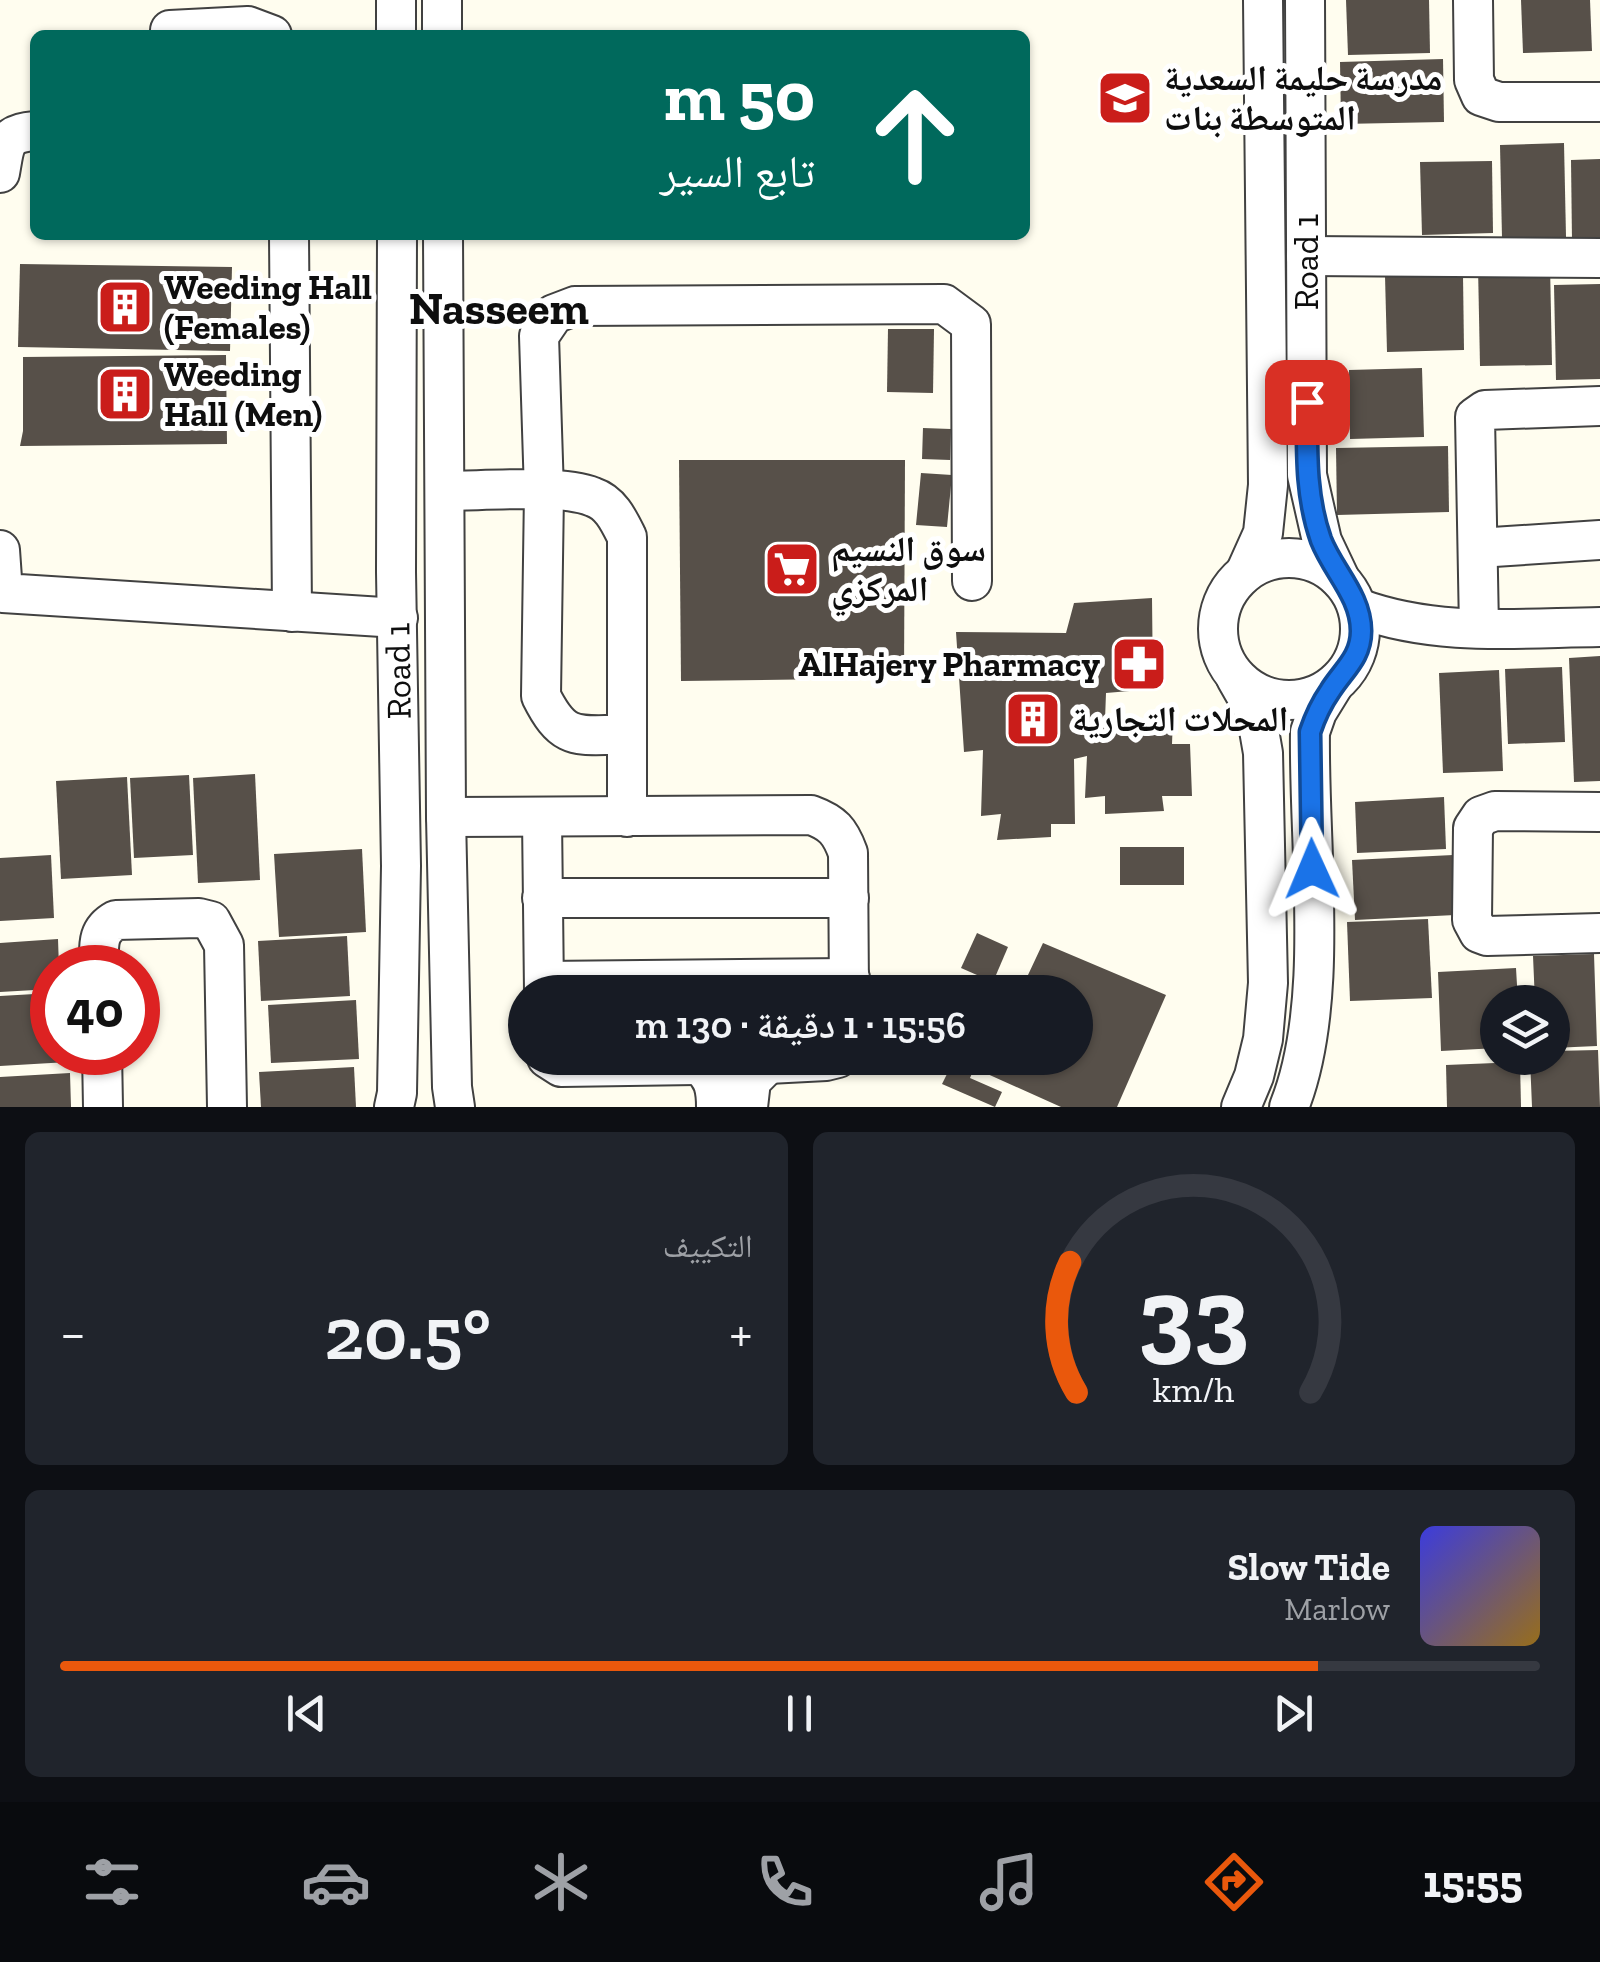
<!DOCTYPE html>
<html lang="ar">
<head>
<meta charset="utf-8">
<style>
  :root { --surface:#171b24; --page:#20242c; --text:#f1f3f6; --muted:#9ea1a6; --line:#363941; --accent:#ea580c }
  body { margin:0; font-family:"Zilla Slab","Noto Naskh Arabic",serif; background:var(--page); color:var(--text); direction:rtl; height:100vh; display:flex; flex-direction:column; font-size:38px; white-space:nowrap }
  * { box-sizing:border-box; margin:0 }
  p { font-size:32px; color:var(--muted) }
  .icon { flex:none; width:55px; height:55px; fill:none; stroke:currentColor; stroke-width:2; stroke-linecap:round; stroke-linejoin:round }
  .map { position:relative; height:1107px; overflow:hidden; direction:ltr }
  .drawer { display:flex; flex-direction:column; gap:25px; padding:25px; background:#0d0f14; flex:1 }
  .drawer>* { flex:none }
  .hud { position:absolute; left:30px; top:30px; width:1000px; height:210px; border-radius:15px; box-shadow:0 2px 8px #0004; direction:rtl; background:#00695c; color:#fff; overflow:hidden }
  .fabs { position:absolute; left:1480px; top:985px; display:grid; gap:20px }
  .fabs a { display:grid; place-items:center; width:90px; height:90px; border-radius:50%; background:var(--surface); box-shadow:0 2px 8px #0004; font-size:50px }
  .speed { position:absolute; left:30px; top:945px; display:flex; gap:20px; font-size:50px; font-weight:700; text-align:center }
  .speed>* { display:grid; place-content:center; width:130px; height:130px; border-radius:50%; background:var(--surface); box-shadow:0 2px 8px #0004; line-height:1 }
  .speed .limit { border:15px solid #d22; background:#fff; color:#111 }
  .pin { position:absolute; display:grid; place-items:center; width:85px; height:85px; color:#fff; margin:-42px; border-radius:20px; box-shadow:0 5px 15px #0006 }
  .me { position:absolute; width:110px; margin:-55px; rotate:359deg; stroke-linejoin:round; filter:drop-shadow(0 0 8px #0008) }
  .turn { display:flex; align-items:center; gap:35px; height:210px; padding:0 50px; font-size:45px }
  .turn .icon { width:130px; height:130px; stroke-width:2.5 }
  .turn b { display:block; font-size:70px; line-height:85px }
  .big { font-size:75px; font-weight:600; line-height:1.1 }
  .drawer .card { flex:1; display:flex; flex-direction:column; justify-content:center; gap:15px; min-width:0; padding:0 35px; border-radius:15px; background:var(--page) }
  .drawer .dial { align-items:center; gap:0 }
  .dial svg { height:260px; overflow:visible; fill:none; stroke:var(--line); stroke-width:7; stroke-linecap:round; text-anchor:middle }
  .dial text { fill:var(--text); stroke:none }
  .song { display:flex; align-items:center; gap:30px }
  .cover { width:120px; height:120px; border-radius:15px; background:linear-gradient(135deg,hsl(240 70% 55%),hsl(40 70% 35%)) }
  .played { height:10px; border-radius:5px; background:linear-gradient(90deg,var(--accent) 85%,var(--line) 85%) }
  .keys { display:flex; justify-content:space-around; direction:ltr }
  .heat { display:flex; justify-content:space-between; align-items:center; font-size:55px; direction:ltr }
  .drawer .tiles { flex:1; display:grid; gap:25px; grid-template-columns:1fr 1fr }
  .card:last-child { grid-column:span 2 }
  .trip { position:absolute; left:508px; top:975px; width:585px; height:100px; border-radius:50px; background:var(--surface); box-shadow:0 2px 8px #0004; font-weight:600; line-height:100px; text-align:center; direction:rtl }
  .tabs { display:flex; height:160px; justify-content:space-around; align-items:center; background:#090b0e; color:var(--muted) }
  .tabs .icon { width:70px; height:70px }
  .tabs .on { color:var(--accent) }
  .tabs b { font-size:45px; color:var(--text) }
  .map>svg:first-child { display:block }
  .building { fill:#575049 }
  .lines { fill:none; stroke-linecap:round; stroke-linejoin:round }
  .minor-casing { stroke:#414141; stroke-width:42 }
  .minor { stroke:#fff; stroke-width:38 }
  .route-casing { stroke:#114b97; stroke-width:25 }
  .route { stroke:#1a73e8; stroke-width:18 }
  .labels { text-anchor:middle; stroke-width:10; stroke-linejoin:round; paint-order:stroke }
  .poi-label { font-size:35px; font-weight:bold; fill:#0e0e0e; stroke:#fff; text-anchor:start }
  .street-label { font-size:35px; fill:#0e0e0e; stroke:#fff }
  .district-label { font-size:45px; font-weight:bold; fill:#0e0e0e; stroke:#fff }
</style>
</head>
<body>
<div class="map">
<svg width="1600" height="1107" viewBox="0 0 1600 1107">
  <rect width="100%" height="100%" fill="#fffdef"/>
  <g class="building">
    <polygon points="1346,0 1429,0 1430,53 1348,55"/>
    <polygon points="1521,0 1590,0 1592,51 1523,53"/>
    <polygon points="1443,59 1444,122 1341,124 1340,62"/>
    <polygon points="1564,143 1566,237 1502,238 1500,145"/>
    <polygon points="1600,159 1600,240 1572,241 1571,160"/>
    <polygon points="1492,161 1493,233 1422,235 1420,162"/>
    <polygon points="20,264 232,267 230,351 18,347"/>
    <polygon points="1550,264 1552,365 1480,366 1478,266"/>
    <polygon points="1463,275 1464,350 1387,352 1385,276"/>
    <polygon points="1600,284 1600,379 1556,380 1554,285"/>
    <polygon points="888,329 934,329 933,393 887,392"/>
    <polygon points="226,355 227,444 20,446 23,431 23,357"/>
    <polygon points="1422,368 1424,437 1350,439 1349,370"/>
    <polygon points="923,428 951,429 950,460 922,459"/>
    <polygon points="1448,446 1449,512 1337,515 1336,448"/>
    <polygon points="679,460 905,460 904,678 681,681"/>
    <polygon points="921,473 952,475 947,527 916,525"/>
    <polygon points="1152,598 1153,689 1106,693 1105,720 1173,717 1172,744 1190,744 1192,796 1162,796 1164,811 1105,814 1105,796 1085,798 1087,756 1074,759 1075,824 1051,824 1051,837 997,840 1001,814 981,816 983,750 964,752 956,632 1066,633 1074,603"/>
    <polygon points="1600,656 1600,781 1574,782 1569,658"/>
    <polygon points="1562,667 1565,742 1508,744 1505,669"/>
    <polygon points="1499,670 1503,771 1443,773 1439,673"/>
    <polygon points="255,774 260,880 198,883 193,778"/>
    <polygon points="189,775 193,855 134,858 130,778"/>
    <polygon points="127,777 132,875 61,879 56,781"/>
    <polygon points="1444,797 1446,849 1357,853 1355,802"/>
    <rect x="1120" y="847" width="64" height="38"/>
    <polygon points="362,849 366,932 279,937 274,854"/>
    <polygon points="51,855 54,918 0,921 0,858"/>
    <polygon points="1453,855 1455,915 1355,920 1352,860"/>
    <polygon points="1428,919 1432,998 1350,1001 1347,922"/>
    <polygon points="977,933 1008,947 993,982 961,968"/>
    <polygon points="347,936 350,996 261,1001 258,941"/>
    <polygon points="58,939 59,968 52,968 52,989 0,992 0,943"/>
    <polygon points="1043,943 1166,995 1117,1107 1061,1107 983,1072 990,1058 1075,1058 1075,992 1020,992"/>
    <polygon points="1594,954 1597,1046 1552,1048 1552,1002 1535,1002 1533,956"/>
    <polygon points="1516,968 1518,1002 1498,1002 1498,1048 1441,1051 1438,972"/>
    <polygon points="52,993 52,1052 68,1052 68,1062 0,1066 0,996"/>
    <polygon points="356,1000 359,1059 271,1063 268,1005"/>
    <polygon points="1598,1050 1600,1107 1532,1107 1530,1058 1552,1058 1552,1051"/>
    <polygon points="955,1058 978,1059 970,1078 1002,1092 995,1107 942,1084"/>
    <polygon points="1520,1062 1521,1107 1447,1107 1446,1065"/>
    <polygon points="354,1067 356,1107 261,1107 259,1072"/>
    <polygon points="70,1073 71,1107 0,1107 0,1077"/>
  </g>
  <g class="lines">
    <g class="minor-casing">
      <g id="minor">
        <polyline points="396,0 396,35"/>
        <polyline points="442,0 442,35"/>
        <polyline points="1305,0 1307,475 1322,541 1340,579"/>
        <polyline points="1473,0 1474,80 1481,96 1499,102 1600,102"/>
        <polyline points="170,30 248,26 272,35"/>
        <path d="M 0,173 C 5,146 3,133 35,131"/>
        <polyline points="289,235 292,612"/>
        <polyline points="443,235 446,817 452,1087 455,1107"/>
        <polyline points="1306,256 1600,258"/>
        <path d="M 445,491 C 483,491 560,484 593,497 C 611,503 619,521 627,537 L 627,817"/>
        <polyline points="1478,548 1600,540"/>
        <polyline points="0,550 3,593 398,618"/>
        <circle cx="1289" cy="629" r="71"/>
        <polyline points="1245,573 1263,533 1268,485 1263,0"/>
        <path d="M 1358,608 C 1436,637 1519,628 1600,627"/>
        <polyline points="1479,628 1475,417 1485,410 1600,406"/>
        <polyline points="1236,678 1256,713 1263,753 1268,983 1263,1039 1254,1076 1241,1107"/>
        <path d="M 627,735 C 578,734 565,744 541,696 L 544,492 L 539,336 L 554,314 L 575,306 L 944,304 L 971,324 L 972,581"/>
        <polyline points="1600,812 1495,811 1481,816 1473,828 1472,920 1479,933 1487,936 1600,933"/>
        <path d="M 446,817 L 811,815 C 833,823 840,831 848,853 L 849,992"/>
        <polyline points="542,818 544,992"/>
        <polyline points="542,898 849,898"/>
        <path d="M 99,968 C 99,946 96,931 116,920 L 199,918 L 211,921 L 224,945 L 227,1107"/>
        <polyline points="544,981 850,978"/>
        <polyline points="102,1052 103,1107"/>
        <polyline points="547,1058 561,1067 768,1064 826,1061 838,1058"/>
        <path d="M 700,1066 C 714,1077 716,1090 716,1107"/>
        <polyline points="394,1107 397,1093 401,866 396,572 397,235"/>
        <polyline points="748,1107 751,1081 768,1064"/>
        <path d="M 1289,1107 C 1331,1003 1308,845 1310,732 L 1317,712 L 1333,686"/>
      </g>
    </g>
    <use href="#minor" class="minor"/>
  </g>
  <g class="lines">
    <g class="route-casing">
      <path id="route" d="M 1307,402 C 1307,449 1305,495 1321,540 C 1333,571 1361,596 1361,631 C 1361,658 1343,670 1330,691 C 1321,704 1315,717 1310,732 L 1312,869"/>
    </g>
    <use href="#route" class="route"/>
  </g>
  <defs>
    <g id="school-square" transform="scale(2.875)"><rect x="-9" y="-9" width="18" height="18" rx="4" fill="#ca1d1a" stroke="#fff"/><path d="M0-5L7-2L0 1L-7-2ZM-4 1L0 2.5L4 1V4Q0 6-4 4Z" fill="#fff"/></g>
    <g id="building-square" transform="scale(2.875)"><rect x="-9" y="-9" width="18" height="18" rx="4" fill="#ca1d1a" stroke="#fff"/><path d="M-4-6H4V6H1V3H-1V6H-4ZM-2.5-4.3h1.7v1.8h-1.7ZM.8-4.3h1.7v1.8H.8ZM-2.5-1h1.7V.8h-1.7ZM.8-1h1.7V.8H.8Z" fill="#fff"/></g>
    <g id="supermarket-square" transform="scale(2.875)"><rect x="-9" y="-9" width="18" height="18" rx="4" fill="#ca1d1a" stroke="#fff"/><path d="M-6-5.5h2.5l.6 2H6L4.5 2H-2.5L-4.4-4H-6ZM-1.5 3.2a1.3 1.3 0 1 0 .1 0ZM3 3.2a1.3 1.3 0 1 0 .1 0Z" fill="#fff"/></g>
    <g id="pharmacy-square" transform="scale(2.875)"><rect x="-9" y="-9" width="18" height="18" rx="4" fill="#ca1d1a" stroke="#fff"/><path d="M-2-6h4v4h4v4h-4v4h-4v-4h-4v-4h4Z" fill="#fff"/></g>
  </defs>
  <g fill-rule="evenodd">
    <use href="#school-square" x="1125" y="98"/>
    <use href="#building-square" x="125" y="307"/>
    <use href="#building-square" x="125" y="394"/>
    <use href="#supermarket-square" x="792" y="569"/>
    <use href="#pharmacy-square" x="1139" y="664"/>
    <use href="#building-square" x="1033" y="719"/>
  </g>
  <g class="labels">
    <g class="poi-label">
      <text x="1164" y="90">مدرسة حليمة السعدية<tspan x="1164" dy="40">المتوسطة بنات</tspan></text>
      <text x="164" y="299">Weeding Hall<tspan x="164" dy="40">(Females)</tspan></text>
      <text x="164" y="386">Weeding<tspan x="164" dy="40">Hall (Men)</tspan></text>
      <text x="831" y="561">سوق النسيم<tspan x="831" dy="40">المركزي</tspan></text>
      <text x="1100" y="676" text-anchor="end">AlHajery Pharmacy</text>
      <text x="1072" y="731">المحلات التجارية</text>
    </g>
    <g class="street-label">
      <text transform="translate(1306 262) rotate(-90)" y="12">Road 1</text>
      <text transform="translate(398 671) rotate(-91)" y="12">Road 1</text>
    </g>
    <g class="district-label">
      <text x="499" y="324">Nasseem</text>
    </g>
  </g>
</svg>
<div class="fabs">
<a><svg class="icon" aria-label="layers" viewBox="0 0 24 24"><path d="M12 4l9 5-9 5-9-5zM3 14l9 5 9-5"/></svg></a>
</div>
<div class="speed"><div class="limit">40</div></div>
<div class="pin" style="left:1307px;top:402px;background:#d93025"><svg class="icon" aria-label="arrive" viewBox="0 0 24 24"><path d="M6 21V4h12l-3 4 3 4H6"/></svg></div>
<svg class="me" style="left:1312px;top:869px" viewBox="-20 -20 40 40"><path d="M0-17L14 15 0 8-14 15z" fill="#1a73e8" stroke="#fff" stroke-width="4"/></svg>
<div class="trip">15:56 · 1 دقيقة · 130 m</div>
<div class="hud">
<div class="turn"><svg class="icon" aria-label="ahead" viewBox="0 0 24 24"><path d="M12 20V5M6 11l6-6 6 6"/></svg><div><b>50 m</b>تابع السير</div></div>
</div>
</div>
<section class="drawer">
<div class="tiles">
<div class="card dial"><svg viewBox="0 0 100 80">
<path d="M14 69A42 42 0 1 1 86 69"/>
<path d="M14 69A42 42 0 0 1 12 29" stroke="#ea580c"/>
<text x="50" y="56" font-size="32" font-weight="700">33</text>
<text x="50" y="72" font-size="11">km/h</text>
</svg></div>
<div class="card"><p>التكييف</p>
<div class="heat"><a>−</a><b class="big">20.5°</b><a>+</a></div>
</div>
<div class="card">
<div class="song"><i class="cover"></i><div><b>Slow Tide</b><p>Marlow</p></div></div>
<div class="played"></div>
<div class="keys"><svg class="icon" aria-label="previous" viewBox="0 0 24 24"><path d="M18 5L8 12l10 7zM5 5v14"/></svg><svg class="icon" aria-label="pause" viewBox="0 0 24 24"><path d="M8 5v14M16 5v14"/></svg><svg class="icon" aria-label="next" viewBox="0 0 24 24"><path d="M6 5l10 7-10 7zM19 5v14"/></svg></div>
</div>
</div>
</section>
<nav class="tabs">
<b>15:55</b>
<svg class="icon on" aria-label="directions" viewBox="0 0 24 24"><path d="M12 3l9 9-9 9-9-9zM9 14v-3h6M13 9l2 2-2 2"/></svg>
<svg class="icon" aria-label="music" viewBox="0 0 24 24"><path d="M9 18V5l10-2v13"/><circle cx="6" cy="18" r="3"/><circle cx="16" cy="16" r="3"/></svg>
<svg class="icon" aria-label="phone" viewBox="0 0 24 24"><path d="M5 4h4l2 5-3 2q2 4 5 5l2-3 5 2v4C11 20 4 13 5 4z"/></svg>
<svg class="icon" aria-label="climate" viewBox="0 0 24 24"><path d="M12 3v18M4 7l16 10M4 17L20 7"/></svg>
<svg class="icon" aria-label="car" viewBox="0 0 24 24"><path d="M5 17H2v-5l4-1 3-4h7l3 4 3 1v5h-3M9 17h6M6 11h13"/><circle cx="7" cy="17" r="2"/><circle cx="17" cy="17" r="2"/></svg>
<svg class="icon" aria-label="filters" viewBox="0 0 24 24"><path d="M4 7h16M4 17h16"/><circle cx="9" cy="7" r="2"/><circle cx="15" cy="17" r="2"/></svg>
</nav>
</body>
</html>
